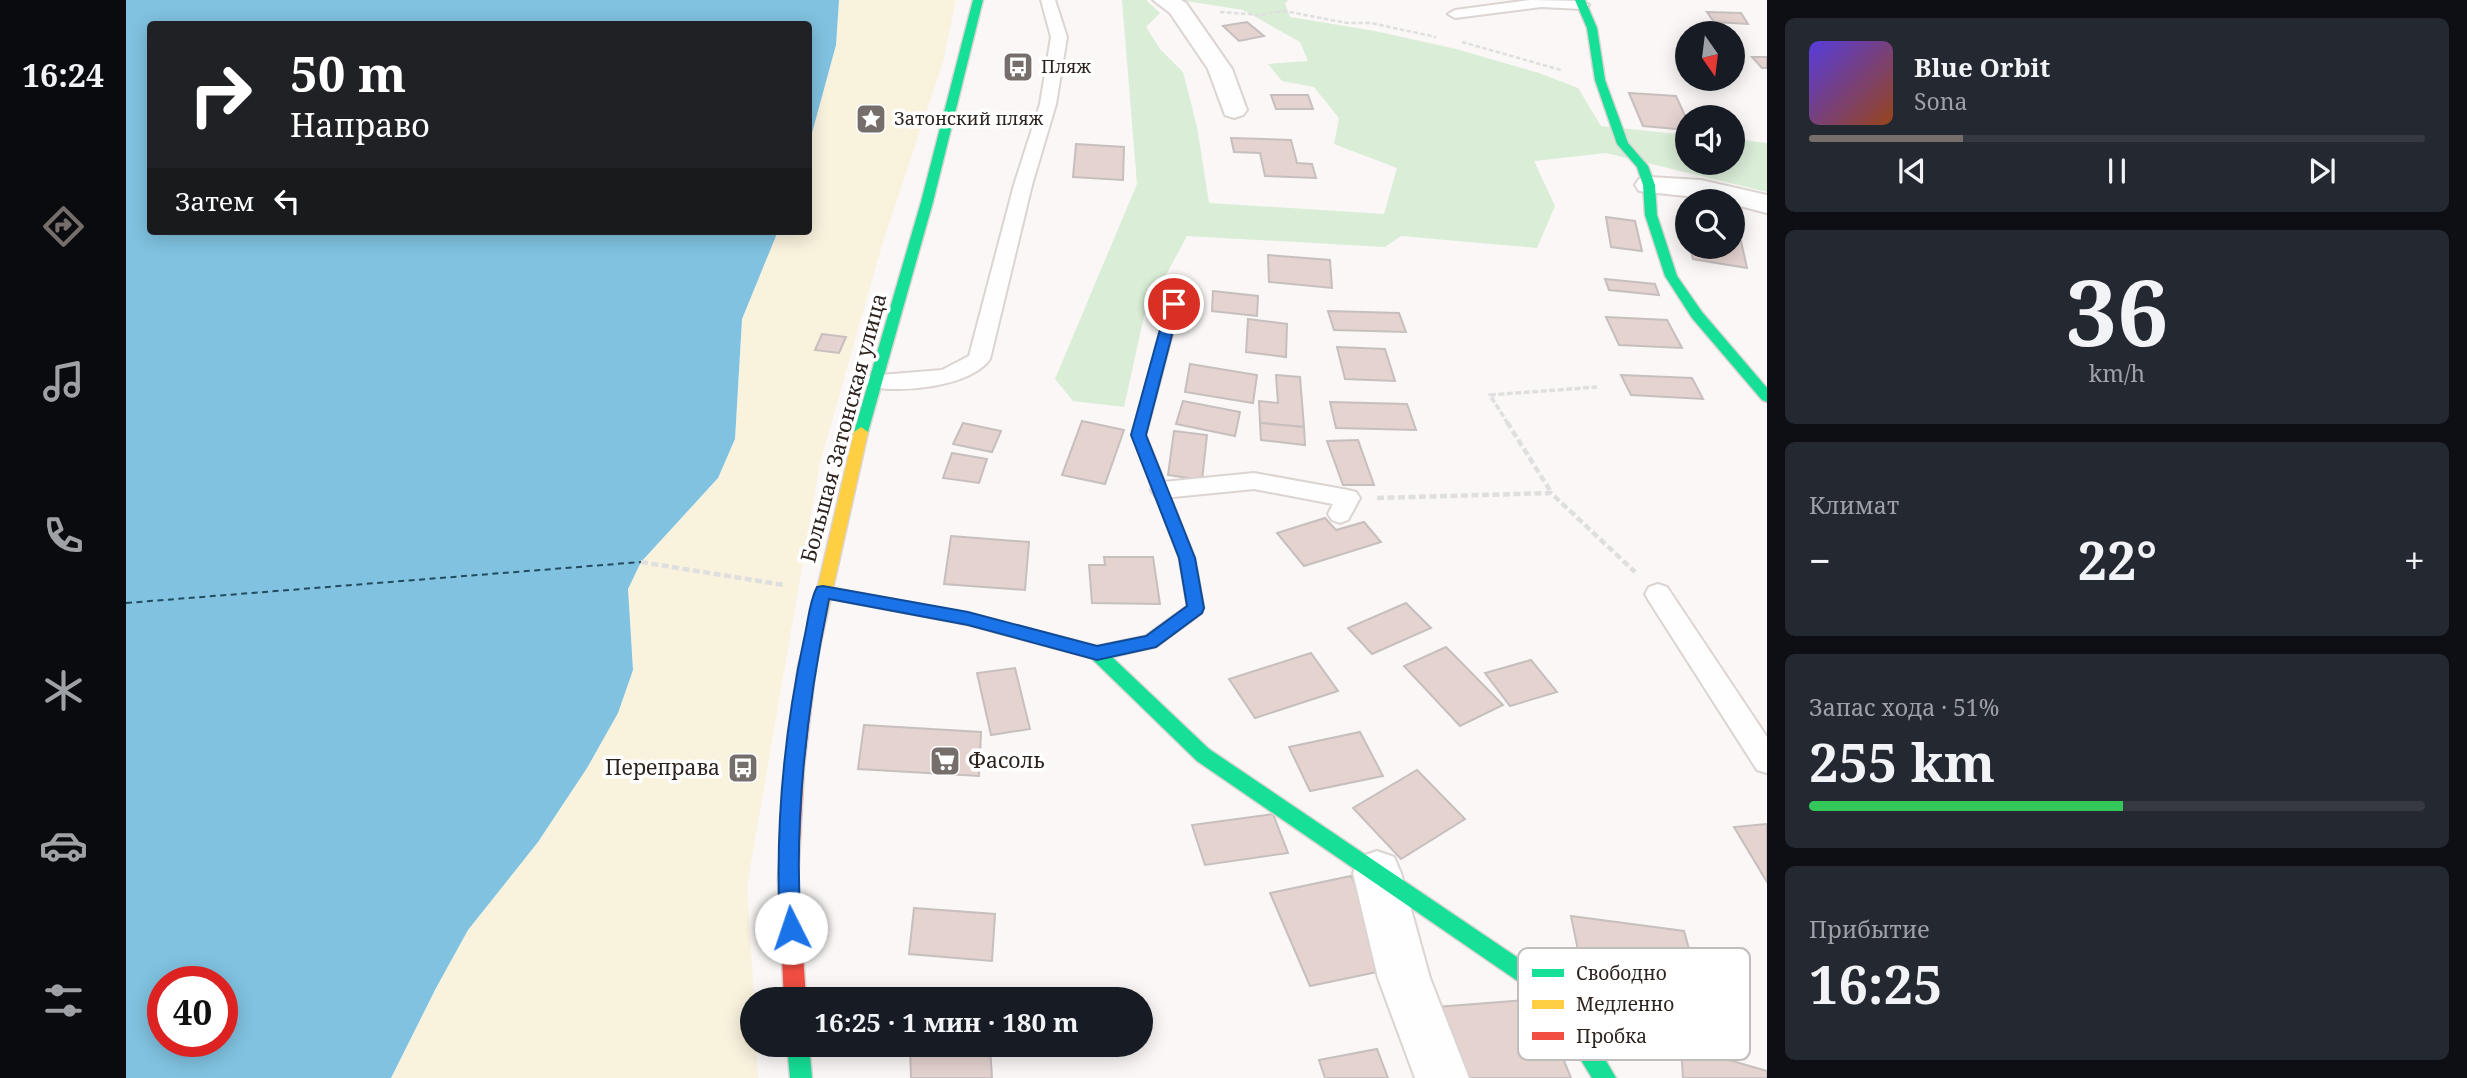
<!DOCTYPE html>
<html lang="ru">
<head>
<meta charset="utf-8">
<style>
  :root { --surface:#171b24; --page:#242831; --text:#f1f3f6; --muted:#9ea1a6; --line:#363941; --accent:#756e6a }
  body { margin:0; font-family:"Noto Serif",serif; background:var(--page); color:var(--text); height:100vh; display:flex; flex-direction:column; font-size:26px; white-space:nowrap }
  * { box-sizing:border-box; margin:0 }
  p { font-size:23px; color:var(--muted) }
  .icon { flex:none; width:38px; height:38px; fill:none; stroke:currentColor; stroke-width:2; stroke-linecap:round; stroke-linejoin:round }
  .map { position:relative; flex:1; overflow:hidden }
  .sheet { display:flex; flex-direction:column; gap:18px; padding:18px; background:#0d0f14; width:700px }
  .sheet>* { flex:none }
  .top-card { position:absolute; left:21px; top:21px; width:665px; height:214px; border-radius:7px; box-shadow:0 4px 18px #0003; background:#202124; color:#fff; overflow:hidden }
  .needle { width:46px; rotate:166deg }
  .buttons { position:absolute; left:1549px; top:21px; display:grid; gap:14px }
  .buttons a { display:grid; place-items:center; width:70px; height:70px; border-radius:50%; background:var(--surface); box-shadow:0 4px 18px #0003; font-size:35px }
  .speed { position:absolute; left:21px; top:966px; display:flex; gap:14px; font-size:35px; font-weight:700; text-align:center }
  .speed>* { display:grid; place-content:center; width:91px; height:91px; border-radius:50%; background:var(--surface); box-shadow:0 4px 18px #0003; line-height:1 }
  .speed .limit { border:10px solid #d22; background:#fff; color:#111 }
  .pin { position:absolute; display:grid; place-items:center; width:60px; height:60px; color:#fff; margin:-30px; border:4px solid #fff; border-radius:50%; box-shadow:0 2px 7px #0007 }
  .me { position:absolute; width:77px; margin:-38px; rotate:356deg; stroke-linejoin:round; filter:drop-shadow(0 0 5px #0008) }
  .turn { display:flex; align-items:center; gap:24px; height:147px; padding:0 28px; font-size:32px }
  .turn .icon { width:91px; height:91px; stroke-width:2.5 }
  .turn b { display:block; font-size:49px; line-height:60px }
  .then { display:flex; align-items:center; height:66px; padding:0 28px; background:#0003; gap:14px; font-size:26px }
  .big { font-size:52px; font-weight:700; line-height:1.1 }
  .sheet .widget { flex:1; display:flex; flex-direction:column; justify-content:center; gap:10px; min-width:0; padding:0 24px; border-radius:10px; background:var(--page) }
  .sheet .dial { align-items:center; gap:0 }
  .dial b { font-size:91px; line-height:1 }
  .song { display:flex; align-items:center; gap:21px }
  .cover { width:84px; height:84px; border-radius:10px; background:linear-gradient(135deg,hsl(250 70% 55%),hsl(20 70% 35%)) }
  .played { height:7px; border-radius:4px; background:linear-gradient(90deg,var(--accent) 25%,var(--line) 25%) }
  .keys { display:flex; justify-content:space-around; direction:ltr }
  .heat { display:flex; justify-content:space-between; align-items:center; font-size:38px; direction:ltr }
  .charge { height:10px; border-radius:5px; background:linear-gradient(90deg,#34c759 51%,var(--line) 0) }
  .trip { position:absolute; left:614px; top:987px; width:413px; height:70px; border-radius:35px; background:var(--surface); box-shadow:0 4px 18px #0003; font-weight:700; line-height:70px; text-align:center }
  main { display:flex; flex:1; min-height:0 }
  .menu { display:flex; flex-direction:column; width:126px; justify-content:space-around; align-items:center; background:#090b0e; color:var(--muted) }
  .menu .icon { width:49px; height:49px }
  .menu .current { color:var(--accent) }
  .menu b { font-size:32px; color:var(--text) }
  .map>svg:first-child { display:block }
  .green { fill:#daedd7 }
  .sand { fill:#f9f2dd }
  .water { fill:#80c2e0; fill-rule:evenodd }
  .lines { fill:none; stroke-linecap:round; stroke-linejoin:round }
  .ferry { stroke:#234c5e; stroke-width:2; stroke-dasharray:6 4.5; stroke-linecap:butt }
  .building { fill:#e5d3d0; stroke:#c6bfbe; stroke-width:2 }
  .lane-casing { stroke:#dbd4d1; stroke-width:4 }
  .street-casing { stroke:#dbd4d1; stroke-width:4 }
  .fast-casing { stroke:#dbd4d1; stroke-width:3 }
  .slow-casing { stroke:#dbd4d1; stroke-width:3 }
  .jam-casing { stroke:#dbd4d1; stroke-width:3 }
  .path-far2 { stroke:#e0dfdf; stroke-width:2.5; stroke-dasharray:4.5 2.5; stroke-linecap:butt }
  .path-far1 { stroke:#e0dfdf; stroke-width:3.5; stroke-dasharray:6 2.5; stroke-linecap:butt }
  .path { stroke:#e0dfdf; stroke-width:4.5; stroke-dasharray:7 3.5; stroke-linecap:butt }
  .lane { fill:#fefefe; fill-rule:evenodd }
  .street { fill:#fefefe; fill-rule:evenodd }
  .fast { fill:#16e098; fill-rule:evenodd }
  .slow { fill:#ffcf43; fill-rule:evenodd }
  .jam { fill:#f24e42; fill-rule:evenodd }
  .route { fill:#1a73e8; stroke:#114b97; stroke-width:2 }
  .labels { text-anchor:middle; stroke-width:7; stroke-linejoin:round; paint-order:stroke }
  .far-poi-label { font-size:18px; fill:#2e241f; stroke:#fff; text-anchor:start }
  .street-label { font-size:21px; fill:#2e241f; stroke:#fff }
  .poi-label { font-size:21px; fill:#2e241f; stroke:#fff; text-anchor:start }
  .key { fill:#fff; stroke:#c0bdbc; stroke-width:2 }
  .key-label { font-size:19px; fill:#2e241f }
</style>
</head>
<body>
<main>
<nav class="menu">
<b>16:24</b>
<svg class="icon current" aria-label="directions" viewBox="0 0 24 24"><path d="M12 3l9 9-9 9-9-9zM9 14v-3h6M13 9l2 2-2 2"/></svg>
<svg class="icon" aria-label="music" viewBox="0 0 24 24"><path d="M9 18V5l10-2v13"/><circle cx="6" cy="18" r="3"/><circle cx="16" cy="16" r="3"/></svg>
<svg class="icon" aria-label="phone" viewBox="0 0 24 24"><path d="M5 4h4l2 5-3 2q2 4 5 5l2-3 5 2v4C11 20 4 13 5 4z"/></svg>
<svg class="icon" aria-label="climate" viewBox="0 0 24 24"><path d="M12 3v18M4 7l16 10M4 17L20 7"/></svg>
<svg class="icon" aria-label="car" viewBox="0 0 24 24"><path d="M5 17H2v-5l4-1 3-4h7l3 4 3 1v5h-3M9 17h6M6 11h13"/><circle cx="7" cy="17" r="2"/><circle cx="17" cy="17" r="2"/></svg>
<svg class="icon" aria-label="filters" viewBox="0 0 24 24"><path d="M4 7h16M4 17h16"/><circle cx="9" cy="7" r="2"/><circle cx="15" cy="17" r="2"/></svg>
</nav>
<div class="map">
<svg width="1641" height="1078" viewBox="0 0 1641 1078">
  <rect width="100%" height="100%" fill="#faf7f6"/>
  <polygon class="green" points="996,0 1020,0 1034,13 1020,27 1034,49 1057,72 1071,127 1083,203 1258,214 1271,168 1208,144 1213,118 1188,87 1156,81 1142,64 1182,61 1174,42 1117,10 1054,0 1162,0 1159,3 1164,17 1249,31 1330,49 1413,73 1452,88 1475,126 1561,135 1561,163 1606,163 1607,139 1641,143 1641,192 1480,153 1408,161 1429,206 1411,248 1275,236 1259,247 1061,236 1018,316 998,407 947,401 929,379 1011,184"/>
  <polygon class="sand" points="713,0 830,0 817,62 756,245 694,463 621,886 628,999 626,1045 630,1045 632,1078 265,1078 310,988 342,930 412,842 461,768 491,713 507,670 502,589 515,562 592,478 609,440 616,319 652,231 682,231 683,144 710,45"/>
  <path class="water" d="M 0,0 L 713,0 L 710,45 L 683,144 L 682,24 L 24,24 L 24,231 L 652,231 L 616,319 L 609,439 L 592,478 L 515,562 L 502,589 L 507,670 L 492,713 L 461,768 L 412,842 L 342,930 L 310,988 L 265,1078 L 0,1078 ZM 37,982 L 96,982 L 96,1041 L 37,1041 Z"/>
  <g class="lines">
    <polyline class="ferry" points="0,603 515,562"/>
  </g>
  <g class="building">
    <polygon points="1581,12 1615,13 1622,24 1588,22"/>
    <polygon points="1121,22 1138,36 1113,41 1097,26"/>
    <polygon points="1626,57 1641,57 1641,68 1636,68"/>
    <polygon points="1503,93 1550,96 1561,120 1561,130 1517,126"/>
    <polygon points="1145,95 1182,95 1187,109 1150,109"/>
    <polygon points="1105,138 1165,140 1171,163 1186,164 1190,178 1139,176 1134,153 1108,152"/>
    <polygon points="950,144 998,147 997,180 947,177"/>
    <polygon points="1480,217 1509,221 1516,251 1485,247"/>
    <polygon points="1606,240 1615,241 1621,268 1567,259 1564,247 1606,247"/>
    <polygon points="1142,255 1204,260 1206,288 1143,282"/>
    <polygon points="1479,279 1529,284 1533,295 1483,290"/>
    <polygon points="1087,291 1132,296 1131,316 1086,311"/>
    <polygon points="1202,311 1273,313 1280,332 1208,330"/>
    <polygon points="1480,317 1541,320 1556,348 1493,345"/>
    <polygon points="1122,319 1161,324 1160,357 1120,352"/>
    <polygon points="696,334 720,337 713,353 689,350"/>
    <polygon points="1211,347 1259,349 1269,381 1219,379"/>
    <polygon points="1064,364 1131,375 1127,403 1059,392"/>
    <polygon points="1150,375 1174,377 1178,427 1134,423 1133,401 1152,403"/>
    <polygon points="1495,375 1566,378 1577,399 1505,395"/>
    <polygon points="1057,401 1114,412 1109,436 1050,424"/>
    <polygon points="1204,402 1281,404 1290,430 1210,428"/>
    <polygon points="956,421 998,430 979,484 936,475"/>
    <polygon points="837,423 875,431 866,452 827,444"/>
    <polygon points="1134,423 1178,427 1179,445 1135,440"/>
    <polygon points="1048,431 1081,435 1076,480 1042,475"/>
    <polygon points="1232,440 1248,485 1217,485 1201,441"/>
    <polygon points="826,453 861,459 853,483 817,478"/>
    <polygon points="1199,518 1210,530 1238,522 1255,542 1178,566 1151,533"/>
    <polygon points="825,536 903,542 899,590 818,584"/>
    <polygon points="978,557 1027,557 1034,604 966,603 963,565 979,565"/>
    <polygon points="1280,603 1305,628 1246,654 1222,628"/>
    <polygon points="1320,647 1377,705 1334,726 1278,666"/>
    <polygon points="1185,653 1212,691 1129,718 1103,679"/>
    <polygon points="1405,660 1431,692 1384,706 1359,673"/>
    <polygon points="889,668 904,729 865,735 851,673"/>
    <polygon points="738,725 855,732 853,776 732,769"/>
    <polygon points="1234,732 1257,776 1184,791 1163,747"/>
    <polygon points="1291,770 1339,819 1275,859 1227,808"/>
    <polygon points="1147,814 1162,853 1079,865 1066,825"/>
    <polygon points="1641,824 1641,882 1608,827"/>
    <polygon points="1225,876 1270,968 1184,986 1144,893"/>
    <polygon points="788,908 869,914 866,961 783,954"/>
    <polygon points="1445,916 1558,931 1575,992 1457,975"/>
    <polygon points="1413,999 1445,1078 1336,1078 1311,1007"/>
    <polygon points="864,1045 866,1078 785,1078 784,1046"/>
    <polygon points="1555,1046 1641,1071 1641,1078 1557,1078"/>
    <polygon points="1251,1049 1262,1078 1199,1078 1193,1060"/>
  </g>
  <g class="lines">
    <g class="lane-casing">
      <g id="lane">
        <path d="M 915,0 L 929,0 L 941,37 L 930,104 L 906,185 L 864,359 C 845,387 772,394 742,386 L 739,381 L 742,376 L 816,370 L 843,356 L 888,185 L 914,104 L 925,37 Z"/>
        <polygon points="1404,0 1456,1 1463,5 1456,9 1415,7 1329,18 1322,14 1329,10"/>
        <polygon points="1128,473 1222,490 1230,492 1234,498 1222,520 1214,523 1206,520 1202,514 1207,504 1128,489 1037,498 1029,496 1025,490 1029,484 1037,482"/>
        <polygon points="1532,584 1541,587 1641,737 1641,773 1631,770 1523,601 1519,594 1523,587"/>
      </g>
    </g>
    <g class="street-casing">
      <g id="street">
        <polygon points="1027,0 1055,0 1060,3 1106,69 1121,110 1117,115 1108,118 1099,115 1082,69 1044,13"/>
        <polygon points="1523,177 1575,180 1641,195 1641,213 1606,204 1606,201 1513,191 1509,185 1513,179"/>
        <polygon points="1251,851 1268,857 1275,873 1304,978 1343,1078 1289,1078 1252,978 1227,873 1234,857"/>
      </g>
    </g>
    <g class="fast-casing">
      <g id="fast">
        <polygon points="847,0 857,0 807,202 742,432 735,437 728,432 795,202"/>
        <polygon points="1449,0 1459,0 1471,28 1479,80 1502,143 1522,166 1529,185 1531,215 1551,276 1576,312 1641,388 1641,402 1636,400 1566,318 1539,276 1519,215 1517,185 1511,167 1491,144 1469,80 1461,28"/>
        <polygon points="1054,279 1060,283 1020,435 1069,558 1078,608 1076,613 1030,647 986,657 1083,749 1416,974 1458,1023 1490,1078 1466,1078 1442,1039 1402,988 1071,761 965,658 842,625 691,596 689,592 691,588 697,586 842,613 971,646 1019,636 1061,606 1053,558 1006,435 1048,283"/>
        <polygon points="661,1045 683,1045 686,1078 664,1078"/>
      </g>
    </g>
    <g class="slow-casing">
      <polygon id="slow" points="735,427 742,432 696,637 694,642 682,642 680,637 728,432"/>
    </g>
    <g class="jam-casing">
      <polygon id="jam" points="688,630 694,632 696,637 690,666 678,767 672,880 680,999 658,999 652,880 660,767 672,666 682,632"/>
    </g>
    <g class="path-far2">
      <polyline points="1094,12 1134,15 1158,11 1221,23 1245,23 1310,37"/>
      <polyline points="1336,42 1435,70"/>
    </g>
    <polyline class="path-far1" points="1382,424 1364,395 1471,387"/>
    <g class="path">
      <polyline points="1381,422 1425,492"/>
      <polyline points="1251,498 1425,493 1509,572"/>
      <polyline points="515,562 658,585"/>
    </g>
    <use href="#lane" class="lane"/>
    <use href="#street" class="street"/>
    <use href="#fast" class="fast"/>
    <use href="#slow" class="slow"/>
    <use href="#jam" class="jam"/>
  </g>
  <path class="route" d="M 1048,300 L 1054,304 L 1020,435 L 1069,558 L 1078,608 L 1076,613 L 1030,647 L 971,660 L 842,625 L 703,599 C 681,706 667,818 675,928 L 672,934 L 665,937 L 657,934 L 654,928 C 649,833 658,732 678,639 C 682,623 683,602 691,587 L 697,586 L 842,612 L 971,646 L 1020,636 L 1061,606 L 1053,558 L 1005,435 L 1041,304 Z"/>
  <defs>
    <g id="bus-square" transform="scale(1.575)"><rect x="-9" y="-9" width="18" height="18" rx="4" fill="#756e6a" stroke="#fff"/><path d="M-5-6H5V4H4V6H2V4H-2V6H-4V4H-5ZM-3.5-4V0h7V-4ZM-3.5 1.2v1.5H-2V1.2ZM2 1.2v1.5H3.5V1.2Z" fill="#fff"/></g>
    <g id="sight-square" transform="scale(1.575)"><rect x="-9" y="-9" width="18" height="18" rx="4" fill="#756e6a" stroke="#fff"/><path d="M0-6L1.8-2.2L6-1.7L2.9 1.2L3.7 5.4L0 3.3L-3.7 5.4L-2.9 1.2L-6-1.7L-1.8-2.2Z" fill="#fff"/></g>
    <g id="supermarket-square" transform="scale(1.575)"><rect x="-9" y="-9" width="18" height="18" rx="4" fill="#756e6a" stroke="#fff"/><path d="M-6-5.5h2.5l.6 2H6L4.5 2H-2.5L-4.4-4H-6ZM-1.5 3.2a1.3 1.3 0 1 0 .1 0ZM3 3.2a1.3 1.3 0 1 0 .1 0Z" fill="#fff"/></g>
  </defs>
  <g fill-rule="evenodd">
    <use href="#bus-square" x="892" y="67"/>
    <use href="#sight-square" x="745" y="119"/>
    <use href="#supermarket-square" x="819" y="761"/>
    <use href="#bus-square" x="617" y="768"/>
  </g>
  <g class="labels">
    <g class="far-poi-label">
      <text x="915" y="73">Пляж</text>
      <text x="768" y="125">Затонский пляж</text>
    </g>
    <g class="street-label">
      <text transform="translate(718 428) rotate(-75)" y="7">Большая Затонская улица</text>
    </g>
    <g class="poi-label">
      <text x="842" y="768">Фасоль</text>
      <text x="594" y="775" text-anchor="end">Переправа</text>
    </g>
  </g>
  <rect x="1392" y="948" width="232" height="112" rx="10" class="key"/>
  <rect x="1406" y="969" width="32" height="8" fill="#16e098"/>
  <rect x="1406" y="1000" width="32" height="9" fill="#ffcf43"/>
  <rect x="1406" y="1032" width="32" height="8" fill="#f24e42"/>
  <g class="key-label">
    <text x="1450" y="980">Свободно</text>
    <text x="1450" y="1011">Медленно</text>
    <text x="1450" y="1043">Пробка</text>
  </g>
</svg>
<div class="buttons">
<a><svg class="needle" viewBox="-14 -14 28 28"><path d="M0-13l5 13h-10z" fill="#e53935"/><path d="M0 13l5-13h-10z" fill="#9ea1a6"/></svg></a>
<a><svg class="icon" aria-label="sound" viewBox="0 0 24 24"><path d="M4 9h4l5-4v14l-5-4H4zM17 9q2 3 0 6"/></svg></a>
<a><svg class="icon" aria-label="search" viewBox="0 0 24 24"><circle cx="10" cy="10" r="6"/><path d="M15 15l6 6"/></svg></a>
</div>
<div class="speed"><div class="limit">40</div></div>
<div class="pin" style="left:1048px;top:304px;background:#d93025"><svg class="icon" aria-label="arrive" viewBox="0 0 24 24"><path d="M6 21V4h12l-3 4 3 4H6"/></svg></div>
<svg class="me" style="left:665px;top:928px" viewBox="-20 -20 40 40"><circle r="19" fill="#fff"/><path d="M0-13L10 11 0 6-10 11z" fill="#1a73e8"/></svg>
<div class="trip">16:25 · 1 мин · 180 m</div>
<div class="top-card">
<div class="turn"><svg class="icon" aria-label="right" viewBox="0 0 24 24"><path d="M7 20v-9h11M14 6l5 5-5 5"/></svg><div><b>50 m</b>Направо</div></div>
<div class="then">Затем<svg class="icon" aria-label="left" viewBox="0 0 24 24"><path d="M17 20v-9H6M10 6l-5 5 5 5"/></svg></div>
</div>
</div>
<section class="sheet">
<div class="widget">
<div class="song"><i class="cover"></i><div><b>Blue Orbit</b><p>Sona</p></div></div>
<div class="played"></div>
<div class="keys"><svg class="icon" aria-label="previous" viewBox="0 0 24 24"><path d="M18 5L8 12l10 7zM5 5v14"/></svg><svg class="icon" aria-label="pause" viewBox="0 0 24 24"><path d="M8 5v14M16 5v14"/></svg><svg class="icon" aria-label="next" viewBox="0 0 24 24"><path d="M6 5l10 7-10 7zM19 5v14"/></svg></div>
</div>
<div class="widget dial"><b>36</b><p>km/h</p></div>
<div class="widget"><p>Климат</p>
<div class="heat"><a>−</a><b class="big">22°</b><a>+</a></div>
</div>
<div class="widget"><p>Запас хода · 51%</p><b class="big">255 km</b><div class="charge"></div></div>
<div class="widget"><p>Прибытие</p><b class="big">16:25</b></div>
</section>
</main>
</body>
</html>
